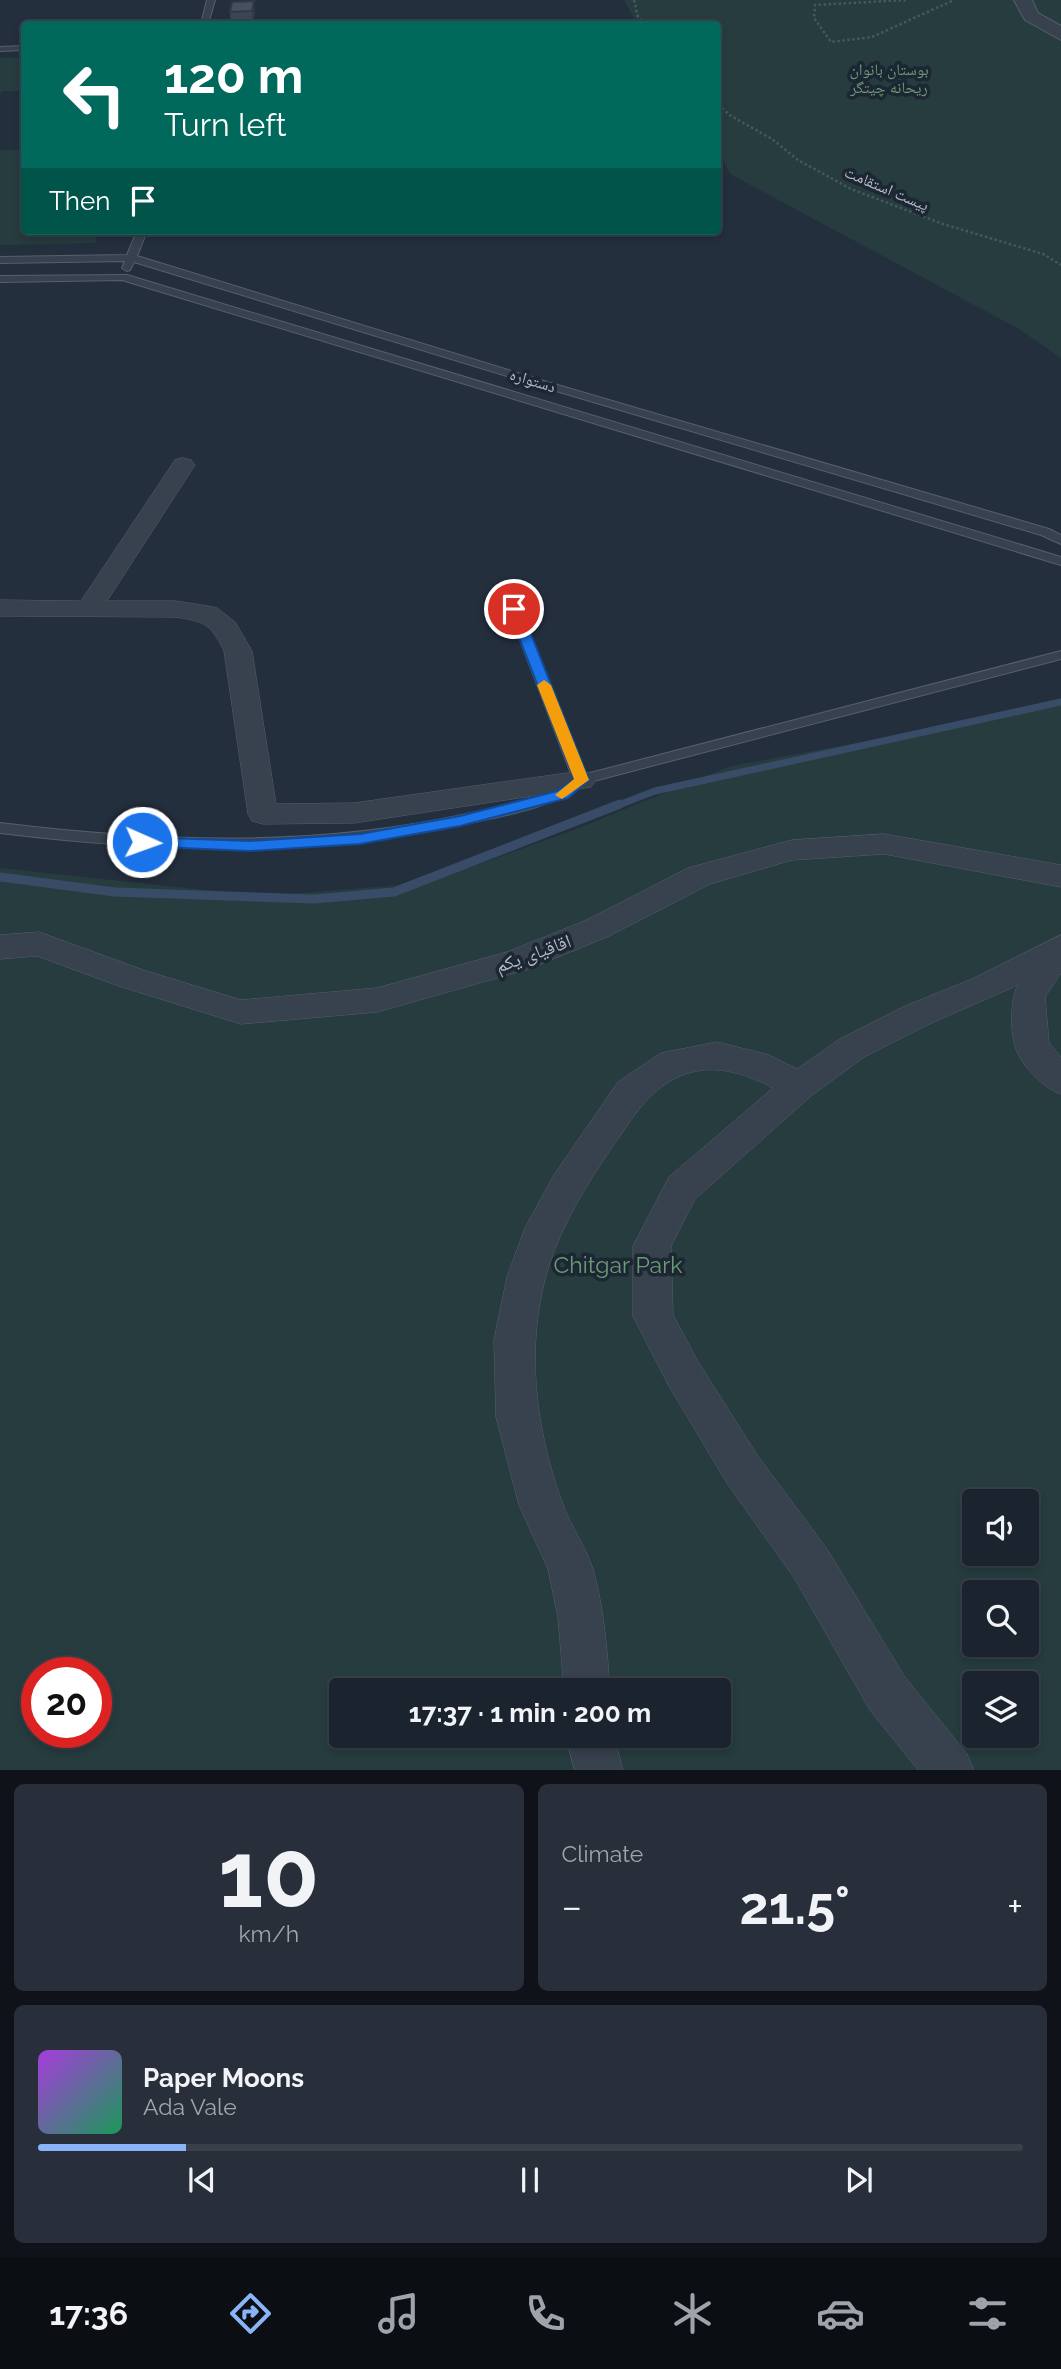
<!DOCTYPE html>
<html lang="en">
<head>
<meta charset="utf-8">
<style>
  :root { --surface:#1b232e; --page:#282f3a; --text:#f1f3f6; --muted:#a0a4aa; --line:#39404a; --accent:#8ab4f8 }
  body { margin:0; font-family:Raleway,"Noto Naskh Arabic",sans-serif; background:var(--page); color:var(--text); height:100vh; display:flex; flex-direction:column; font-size:26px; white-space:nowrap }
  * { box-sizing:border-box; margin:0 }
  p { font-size:23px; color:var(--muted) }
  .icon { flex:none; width:38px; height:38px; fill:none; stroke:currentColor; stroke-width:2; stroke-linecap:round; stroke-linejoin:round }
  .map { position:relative; height:1770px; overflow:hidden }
  .sheet { display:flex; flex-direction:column; gap:14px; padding:14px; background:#0f1319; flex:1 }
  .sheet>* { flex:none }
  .banner { position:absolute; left:21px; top:21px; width:700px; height:214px; border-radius:7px; box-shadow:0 4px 10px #0003,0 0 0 2px var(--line); background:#00695c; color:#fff; overflow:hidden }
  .fabs { position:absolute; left:962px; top:1489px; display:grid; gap:14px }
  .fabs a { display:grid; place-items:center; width:77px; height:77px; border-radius:7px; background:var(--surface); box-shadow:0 4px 10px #0003,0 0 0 2px var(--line); font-size:35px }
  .speed { position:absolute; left:21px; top:1657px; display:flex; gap:14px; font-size:35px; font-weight:700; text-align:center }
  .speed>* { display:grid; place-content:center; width:91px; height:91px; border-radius:50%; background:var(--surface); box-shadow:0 4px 10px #0003,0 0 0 2px var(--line); line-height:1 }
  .speed .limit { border:10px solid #d22; background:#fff; color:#111 }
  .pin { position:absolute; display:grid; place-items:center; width:60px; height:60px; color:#fff; margin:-30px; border:4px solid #fff; border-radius:50%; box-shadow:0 2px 7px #0007 }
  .me { position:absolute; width:77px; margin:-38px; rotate:92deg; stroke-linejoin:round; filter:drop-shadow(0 0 5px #0008) }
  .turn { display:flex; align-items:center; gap:24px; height:147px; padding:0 28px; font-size:32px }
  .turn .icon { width:91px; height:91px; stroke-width:2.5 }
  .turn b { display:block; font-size:49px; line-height:60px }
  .then { display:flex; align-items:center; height:66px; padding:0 28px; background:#0003; gap:14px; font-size:26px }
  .big { font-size:52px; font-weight:700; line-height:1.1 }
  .sheet .card { flex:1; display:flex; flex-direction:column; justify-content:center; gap:10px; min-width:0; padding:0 24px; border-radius:10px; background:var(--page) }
  .sheet .dial { align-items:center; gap:0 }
  .dial b { font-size:91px; line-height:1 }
  .song { display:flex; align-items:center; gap:21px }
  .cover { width:84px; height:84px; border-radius:10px; background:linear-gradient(135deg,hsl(280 70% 55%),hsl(150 70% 35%)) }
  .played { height:7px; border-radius:4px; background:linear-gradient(90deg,var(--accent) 15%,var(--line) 15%) }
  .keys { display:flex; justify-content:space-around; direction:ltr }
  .heat { display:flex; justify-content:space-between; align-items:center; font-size:38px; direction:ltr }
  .sheet .tiles { flex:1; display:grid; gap:14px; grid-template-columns:1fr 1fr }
  .card:last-child { grid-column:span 2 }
  .trip { position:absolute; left:329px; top:1678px; width:402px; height:70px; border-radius:7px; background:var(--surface); box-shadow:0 4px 10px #0003,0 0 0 2px var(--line); font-weight:700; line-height:70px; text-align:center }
  .menu { display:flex; height:112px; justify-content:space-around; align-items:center; background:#0b0e12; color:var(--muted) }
  .menu .icon { width:49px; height:49px }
  .menu .current { color:var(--accent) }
  .menu b { font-size:32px; color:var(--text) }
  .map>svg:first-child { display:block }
  .green { fill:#263c3f; fill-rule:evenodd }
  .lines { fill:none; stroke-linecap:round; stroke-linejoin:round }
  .stream-far1 { stroke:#394c67; stroke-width:7 }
  .stream { stroke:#394c67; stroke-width:9 }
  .service-casing { stroke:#565f6c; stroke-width:2 }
  .minor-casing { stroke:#565f6c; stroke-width:1 }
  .tertiary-casing { stroke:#565f6c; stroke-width:2 }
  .path { stroke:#44595c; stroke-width:2.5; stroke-dasharray:2.5 2.5; stroke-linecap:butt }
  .service { fill:#38414e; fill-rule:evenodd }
  .minor { fill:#38414e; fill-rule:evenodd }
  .tertiary { fill:#38414e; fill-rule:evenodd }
  .wall { fill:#3b4654 }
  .shaded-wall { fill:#303945 }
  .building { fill:#455162; stroke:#303945; stroke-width:2 }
  .route { fill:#1a73e8; stroke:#114b97; stroke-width:2 }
  .slow { fill:#f59e0b }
  .labels { text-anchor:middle; stroke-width:7; stroke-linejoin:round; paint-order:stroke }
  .far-park-label { font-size:16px; fill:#6b9a76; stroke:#1d2633 }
  .far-street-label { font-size:16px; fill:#b4bcc9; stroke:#1d2633 }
  .street-label { font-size:19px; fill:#b4bcc9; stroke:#1d2633 }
  .near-park-label { font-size:23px; fill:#6b9a76; stroke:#1d2633 }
</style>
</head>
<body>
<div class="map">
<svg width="1061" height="1771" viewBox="0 0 1061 1771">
  <rect width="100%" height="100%" fill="#242f3e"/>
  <g class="green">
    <polygon points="624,0 1061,0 1061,358 1019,329 730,174 718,150 718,24 637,24"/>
    <polygon points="0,58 24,58 24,91 2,91 0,94"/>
    <polygon points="0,150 24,150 24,231 99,231 95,243 0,245"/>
    <path d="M 1061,702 L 1061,1770 L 0,1770 L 0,868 L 261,896 L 427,883 L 571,831 L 731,766 L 890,737 ZM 975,1502 L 1027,1502 L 1027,1554 L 975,1554 ZM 975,1592 L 1027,1592 L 1027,1645 L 975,1645 ZM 37,1673 L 96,1673 L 96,1732 L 37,1732 ZM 975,1684 L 1027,1684 L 1027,1736 L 975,1736 ZM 341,1690 L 719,1690 L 719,1736 L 341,1736 Z"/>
  </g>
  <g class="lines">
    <polyline class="stream-far1" points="616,806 655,791 1061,702"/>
    <polyline class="stream" points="0,877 115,892 314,899 394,892 620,804"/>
    <g class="service-casing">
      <g id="service">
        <polygon points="207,0 215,0 208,24 201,24"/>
        <polygon points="24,46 24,50 0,51 0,47"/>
        <polygon points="137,231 147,231 137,256 544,381 1049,529 1061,535 1061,544 1041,535 536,385 134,262 130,270 127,271 122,268 125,261 0,263 0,257 127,255"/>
        <polygon points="127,275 1061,557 1061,565 122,280 0,282 0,276"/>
        <path d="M 505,581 L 511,585 L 586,774 L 1061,651 L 1061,659 L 586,783 C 551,808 507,815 466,824 C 311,858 157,852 0,833 L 0,823 C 155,842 309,848 462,815 C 500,807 541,801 573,779 L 499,585 Z"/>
      </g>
    </g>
    <g class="minor-casing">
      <g id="minor">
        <path d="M 183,458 L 191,460 L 195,465 L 107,601 L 175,601 L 208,606 L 217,608 L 235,622 L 252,651 L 276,804 L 354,803 L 581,771 L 591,773 L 596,780 L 591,787 L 354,823 L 263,824 L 252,821 L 248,814 L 224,651 C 211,624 204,621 175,617 L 0,616 L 0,600 L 81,601 L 175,460 Z"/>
        <polygon points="884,834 1061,865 1061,887 884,854 792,860 710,884 609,936 529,969 377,1012 241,1024 119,986 37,956 0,959 0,935 39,932 143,970 241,1000 377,988 507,952 587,920 688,868 792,840"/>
        <path d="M 1061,935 L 1061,973 L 1045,997 L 1049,1043 L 1061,1057 L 1061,1094 C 1044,1089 1022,1066 1016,1049 C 1010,1034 1010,998 1018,985 L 927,1025 L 864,1057 L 811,1096 L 695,1199 L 671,1246 L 673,1315 L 697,1360 L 757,1455 L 827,1549 L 904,1676 L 967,1754 L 974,1771 L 919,1771 L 870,1710 L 795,1579 L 727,1483 L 669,1386 L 633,1316 L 633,1246 L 669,1177 L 773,1088 C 715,1057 670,1064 631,1120 C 607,1154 582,1190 564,1228 C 522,1314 530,1414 562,1502 C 570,1525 585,1546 593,1569 C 604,1609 607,1649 610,1690 L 564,1690 L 558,1617 L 548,1569 L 519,1505 L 496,1417 L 494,1340 L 507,1277 L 525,1228 L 554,1175 L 618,1082 L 661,1053 L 717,1042 L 769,1055 L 797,1069 L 840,1039 L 903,1007 L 972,979 Z"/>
        <polygon points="566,1736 614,1736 623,1771 575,1771"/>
      </g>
    </g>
    <g class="tertiary-casing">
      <polygon id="tertiary" points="1014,0 1032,0 1038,13 1061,26 1061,40 1025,20"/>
    </g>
    <g class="path">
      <polyline points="634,0 638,17 645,24"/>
      <polyline points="906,0 815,5 814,18 831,42 872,37 954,0"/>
      <polyline points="718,105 731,116 772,139 798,160 851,189 943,224 1043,254 1061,265"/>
    </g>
    <use href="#service" class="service"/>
    <use href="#minor" class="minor"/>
    <use href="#tertiary" class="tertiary"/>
  </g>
  <g class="wall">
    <polygon points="232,2 255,12 253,23 231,23 230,12"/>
    <polygon points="209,231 250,231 250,234 209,235"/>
  </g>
  <polygon class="shaded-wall" points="254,1 255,12 253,23 252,11"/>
  <polygon class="building" points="254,1 252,11 230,12 232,2"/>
  <polygon class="route" points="514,605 521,609 589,780 568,798 460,826 360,844 250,851 136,846 134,842 142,837 250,841 360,834 460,816 557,791 574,779 508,609"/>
  <polygon class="slow" points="544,680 551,685 589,780 562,799 555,795 574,779 537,685"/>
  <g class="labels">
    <g class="far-park-label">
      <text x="889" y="75">بوستان بانوان<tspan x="889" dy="18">ریحانه چیتگر</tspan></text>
    </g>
    <g class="far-street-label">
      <text transform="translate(887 188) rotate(23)" y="6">پیست استقامت</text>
      <text transform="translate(533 380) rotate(17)" y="6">دستواره</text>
    </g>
    <g class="street-label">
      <text transform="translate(533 953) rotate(-20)" y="7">اقاقیای یکم</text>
    </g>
    <g class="near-park-label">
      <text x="618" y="1273">Chitgar Park</text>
    </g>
  </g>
</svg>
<div class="fabs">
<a><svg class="icon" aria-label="sound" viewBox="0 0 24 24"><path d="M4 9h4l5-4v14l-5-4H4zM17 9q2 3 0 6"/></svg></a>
<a><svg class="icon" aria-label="search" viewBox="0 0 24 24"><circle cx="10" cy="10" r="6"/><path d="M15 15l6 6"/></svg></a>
<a><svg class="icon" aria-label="layers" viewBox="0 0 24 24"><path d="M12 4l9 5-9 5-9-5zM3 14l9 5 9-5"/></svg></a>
</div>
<div class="speed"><div class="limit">20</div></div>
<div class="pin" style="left:514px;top:609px;background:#d93025"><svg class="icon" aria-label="arrive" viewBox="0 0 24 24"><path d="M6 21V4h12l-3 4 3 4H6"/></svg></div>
<svg class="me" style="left:142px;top:842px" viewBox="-20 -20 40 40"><circle r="17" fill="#1a73e8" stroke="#fff" stroke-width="3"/><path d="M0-11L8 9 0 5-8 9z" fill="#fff"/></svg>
<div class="trip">17:37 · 1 min · 200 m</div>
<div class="banner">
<div class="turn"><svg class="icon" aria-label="left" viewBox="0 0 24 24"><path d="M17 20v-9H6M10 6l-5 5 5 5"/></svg><div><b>120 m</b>Turn left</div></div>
<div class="then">Then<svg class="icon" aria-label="arrive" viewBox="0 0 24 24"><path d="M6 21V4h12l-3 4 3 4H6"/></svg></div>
</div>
</div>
<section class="sheet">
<div class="tiles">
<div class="card dial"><b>10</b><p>km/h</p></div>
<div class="card"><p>Climate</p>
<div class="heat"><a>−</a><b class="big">21.5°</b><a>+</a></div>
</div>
<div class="card">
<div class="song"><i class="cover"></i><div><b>Paper Moons</b><p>Ada Vale</p></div></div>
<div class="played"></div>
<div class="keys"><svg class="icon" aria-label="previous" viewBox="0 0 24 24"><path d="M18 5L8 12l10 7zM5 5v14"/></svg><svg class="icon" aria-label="pause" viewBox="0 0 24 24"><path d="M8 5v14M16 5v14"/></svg><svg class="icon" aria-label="next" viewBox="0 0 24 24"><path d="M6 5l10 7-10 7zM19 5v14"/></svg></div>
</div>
</div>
</section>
<nav class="menu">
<b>17:36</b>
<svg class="icon current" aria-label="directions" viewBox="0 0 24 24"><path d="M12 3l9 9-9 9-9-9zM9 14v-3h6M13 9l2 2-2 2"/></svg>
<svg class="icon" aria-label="music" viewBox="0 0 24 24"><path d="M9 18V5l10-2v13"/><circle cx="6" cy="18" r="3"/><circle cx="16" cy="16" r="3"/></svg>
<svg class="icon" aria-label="phone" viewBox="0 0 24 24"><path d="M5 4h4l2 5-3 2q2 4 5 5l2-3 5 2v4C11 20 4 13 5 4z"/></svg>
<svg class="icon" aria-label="climate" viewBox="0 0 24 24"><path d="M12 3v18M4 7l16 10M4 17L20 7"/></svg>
<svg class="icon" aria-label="car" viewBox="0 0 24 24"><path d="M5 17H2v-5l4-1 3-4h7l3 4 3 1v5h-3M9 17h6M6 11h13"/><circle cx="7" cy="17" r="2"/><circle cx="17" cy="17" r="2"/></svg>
<svg class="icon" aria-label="filters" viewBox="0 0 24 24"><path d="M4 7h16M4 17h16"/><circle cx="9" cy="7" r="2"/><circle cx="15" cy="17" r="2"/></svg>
</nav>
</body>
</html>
